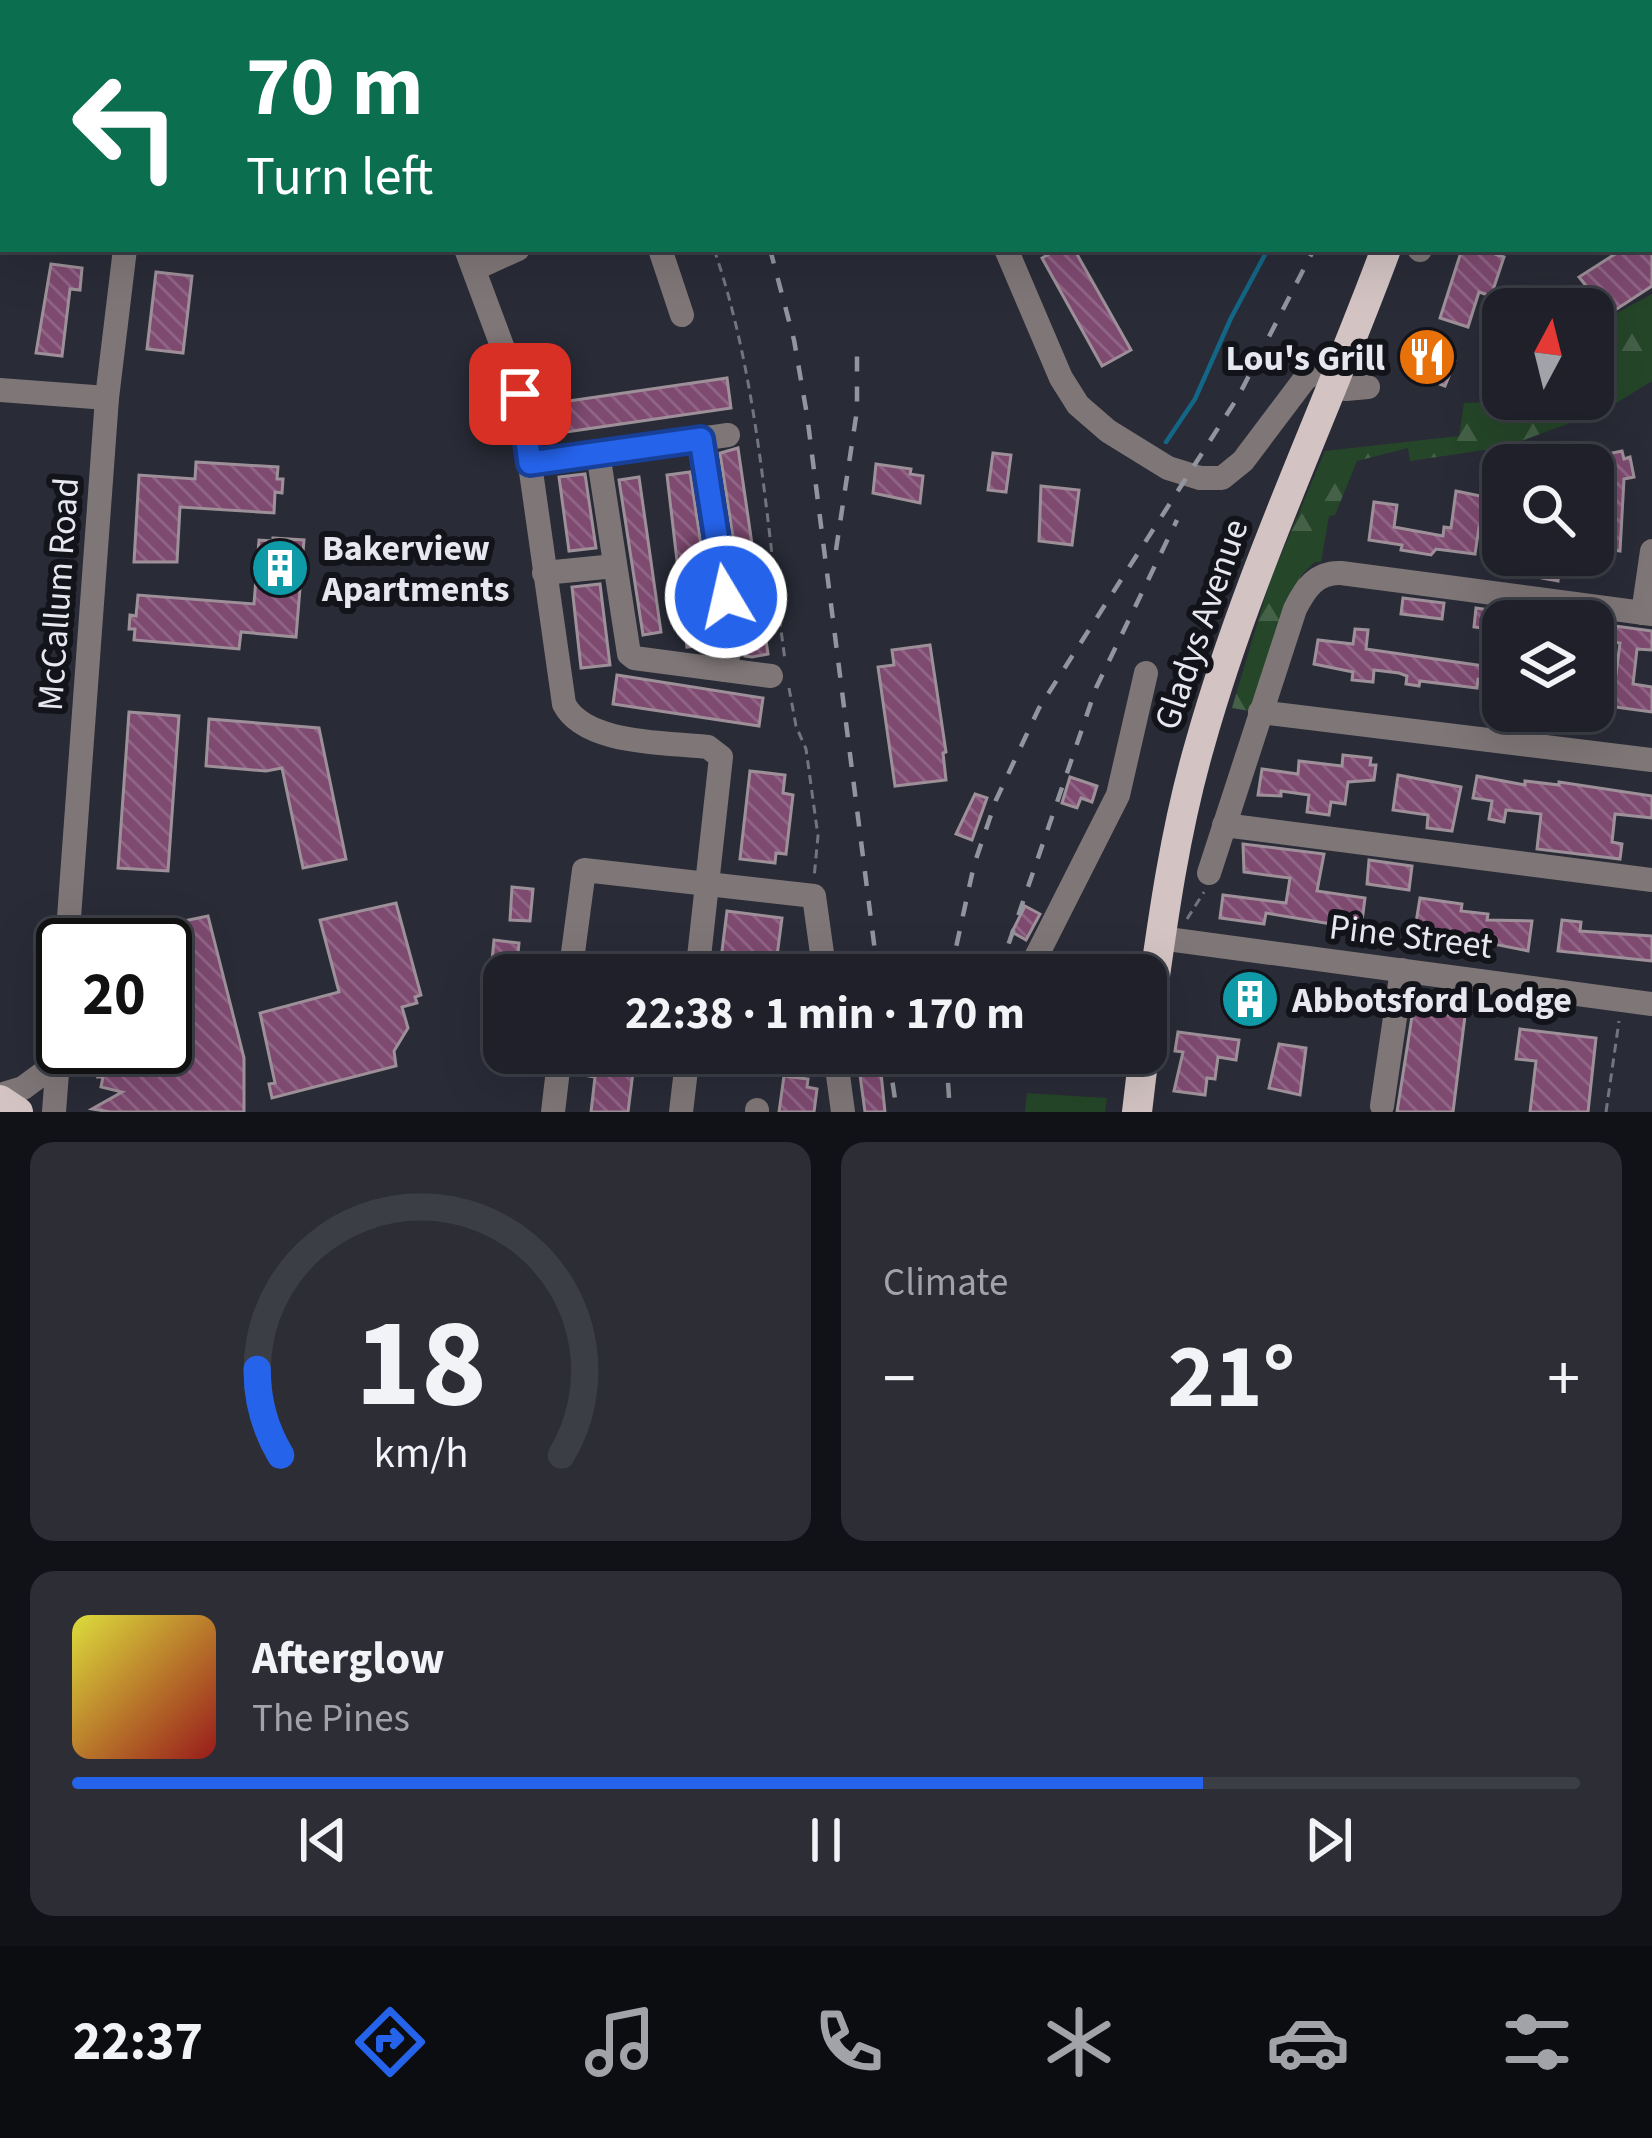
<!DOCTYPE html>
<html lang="en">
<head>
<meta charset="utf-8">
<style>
  :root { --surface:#1f2029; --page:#2c2d35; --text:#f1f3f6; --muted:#a1a3a8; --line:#3c3e46; --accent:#2563eb }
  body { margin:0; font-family:"Source Sans 3",sans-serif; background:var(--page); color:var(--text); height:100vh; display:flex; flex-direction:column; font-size:45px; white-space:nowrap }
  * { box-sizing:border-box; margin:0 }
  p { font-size:39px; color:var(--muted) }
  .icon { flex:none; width:66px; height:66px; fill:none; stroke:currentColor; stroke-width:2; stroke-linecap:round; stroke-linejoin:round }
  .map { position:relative; height:1112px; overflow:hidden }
  .side { display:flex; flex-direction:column; gap:30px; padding:30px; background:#111217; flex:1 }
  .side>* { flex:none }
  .banner { position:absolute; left:0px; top:0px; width:1653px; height:252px; box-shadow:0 12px 48px #0002,0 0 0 3px var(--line); background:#0b6e4f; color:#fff; overflow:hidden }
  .needle { width:78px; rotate:7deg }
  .tools { position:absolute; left:1482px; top:288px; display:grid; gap:24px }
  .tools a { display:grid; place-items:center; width:132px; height:132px; border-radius:24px; background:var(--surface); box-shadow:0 12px 48px #0002,0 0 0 3px var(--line); font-size:60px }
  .speed { position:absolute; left:36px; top:918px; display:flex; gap:24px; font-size:60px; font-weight:700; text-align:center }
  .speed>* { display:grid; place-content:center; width:156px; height:156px; border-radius:50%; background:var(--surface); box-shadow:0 12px 48px #0002,0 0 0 3px var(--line); line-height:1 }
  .speed .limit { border:6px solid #111; border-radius:18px; background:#fff; color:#111 }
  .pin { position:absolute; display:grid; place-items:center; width:102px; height:102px; color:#fff; margin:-51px; border-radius:24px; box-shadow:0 6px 18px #0006 }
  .me { position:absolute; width:132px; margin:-66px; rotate:351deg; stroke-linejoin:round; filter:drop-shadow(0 0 9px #0008) }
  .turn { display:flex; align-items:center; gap:42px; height:252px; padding:0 48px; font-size:54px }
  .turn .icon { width:156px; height:156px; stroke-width:2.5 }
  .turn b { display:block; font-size:84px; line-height:102px }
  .big { font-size:90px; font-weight:700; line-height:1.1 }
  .side .tile { flex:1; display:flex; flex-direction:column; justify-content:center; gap:18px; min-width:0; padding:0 42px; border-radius:24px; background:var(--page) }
  .side .dial { align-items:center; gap:0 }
  .dial svg { height:312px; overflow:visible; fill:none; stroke:var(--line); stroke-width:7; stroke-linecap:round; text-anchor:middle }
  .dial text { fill:var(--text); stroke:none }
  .song { display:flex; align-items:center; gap:36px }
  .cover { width:144px; height:144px; border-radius:18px; background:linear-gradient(135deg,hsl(60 70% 55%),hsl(0 70% 35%)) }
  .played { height:12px; border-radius:6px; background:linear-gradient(90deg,var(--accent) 75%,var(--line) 75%) }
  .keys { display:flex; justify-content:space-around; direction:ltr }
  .heat { display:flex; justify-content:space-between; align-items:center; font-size:66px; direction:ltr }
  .side .tiles { flex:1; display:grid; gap:30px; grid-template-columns:1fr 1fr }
  .tile:last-child { grid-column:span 2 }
  .trip { position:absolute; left:483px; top:954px; width:684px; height:120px; border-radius:24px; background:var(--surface); box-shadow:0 12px 48px #0002,0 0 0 3px var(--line); font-weight:700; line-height:120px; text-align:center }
  .menu { display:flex; height:192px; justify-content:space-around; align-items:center; background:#0c0d10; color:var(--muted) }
  .menu .icon { width:84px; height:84px }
  .menu .current { color:var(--accent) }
  .menu b { font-size:54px; color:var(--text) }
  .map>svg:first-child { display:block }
  .forest { fill:url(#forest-firs) }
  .park { fill:#254629 }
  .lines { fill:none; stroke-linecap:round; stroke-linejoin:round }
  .stream { stroke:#136685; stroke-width:4.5 }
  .building { fill:url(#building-back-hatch); stroke:#9e9099; stroke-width:3 }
  .path { stroke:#72747e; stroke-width:3; stroke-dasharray:9 6; stroke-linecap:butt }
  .minor { stroke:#7f7777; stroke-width:24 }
  .major { stroke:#d3c3c3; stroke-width:30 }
  .rail { stroke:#92949e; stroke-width:4.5; stroke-dasharray:15 15; stroke-linecap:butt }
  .route-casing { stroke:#184099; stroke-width:30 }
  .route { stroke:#2563eb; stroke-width:21 }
  .labels { text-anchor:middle; stroke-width:12; stroke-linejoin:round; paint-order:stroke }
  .poi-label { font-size:36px; font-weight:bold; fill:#e6e7ef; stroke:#131419; text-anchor:start }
  .street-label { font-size:36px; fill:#e6e7ef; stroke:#131419 }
</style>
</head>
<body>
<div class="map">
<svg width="1652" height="1112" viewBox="0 0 1652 1112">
  <defs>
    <pattern id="forest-firs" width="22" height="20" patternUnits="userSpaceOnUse" patternTransform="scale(3)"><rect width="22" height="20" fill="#254629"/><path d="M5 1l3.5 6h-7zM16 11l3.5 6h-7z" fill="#456148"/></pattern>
    <pattern id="building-back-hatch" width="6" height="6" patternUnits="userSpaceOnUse" patternTransform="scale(3)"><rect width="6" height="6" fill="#7e4a70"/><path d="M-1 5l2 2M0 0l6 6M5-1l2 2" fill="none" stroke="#906485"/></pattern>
  </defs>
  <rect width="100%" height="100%" fill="#292b37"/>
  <polygon class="forest" points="1652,294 1652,381 1605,410 1505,447 1410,461 1408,448 1357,461 1335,515 1329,516 1321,562 1315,562 1301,575 1250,711 1232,708 1270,581 1325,451 1459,436 1464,403 1593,399 1593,326"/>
  <polygon class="park" points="1027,1093 1107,1098 1105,1112 1025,1112"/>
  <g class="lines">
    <g class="stream">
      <polyline points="1330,3 1330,0"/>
      <polyline points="1166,442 1195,399 1231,318 1268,249"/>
    </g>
  </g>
  <g class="building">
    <polygon points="1058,249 1074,249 1131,350 1102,366 1042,258"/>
    <polygon points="1462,249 1480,249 1504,257 1491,296 1479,292 1468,327 1440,318"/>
    <polygon points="1623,249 1652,249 1652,286 1609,314 1579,277"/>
    <polygon points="51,264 82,268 80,290 70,289 62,356 36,353"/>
    <polygon points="156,272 192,276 183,353 147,349"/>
    <polygon points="1418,336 1437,343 1433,353 1455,361 1445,386 1405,371"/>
    <polygon points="727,378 731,408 552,434 548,404"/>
    <polygon points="738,448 768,654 752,657 745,656 748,634 720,453"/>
    <polygon points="1622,451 1624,459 1630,457 1634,477 1624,479 1620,551 1593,547 1593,457"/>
    <polygon points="993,453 1011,455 1006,492 988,490"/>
    <polygon points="196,462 278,467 277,479 283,479 282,493 275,492 274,513 180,507 177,562 134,562 139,475 195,479"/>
    <polygon points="876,464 911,469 910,474 923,476 920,503 873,493"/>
    <polygon points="690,472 715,637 714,644 687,647 667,475"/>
    <polygon points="585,474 596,548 569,551 559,477"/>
    <polygon points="639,477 661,632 643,635 619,480"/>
    <polygon points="1041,486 1079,490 1072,545 1039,541"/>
    <polygon points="1456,491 1495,499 1491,528 1479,527 1475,554 1436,549 1431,555 1401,550 1402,545 1369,540 1374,502 1397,505 1394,527 1443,536 1444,527 1451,528"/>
    <polygon points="273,538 304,540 296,637 241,632 239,649 134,640 135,629 129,629 130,615 136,616 138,595 254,604 259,540 273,541"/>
    <polygon points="1545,555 1598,555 1596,569 1560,564 1558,581 1542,578"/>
    <polygon points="600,584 610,665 581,668 572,587"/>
    <polygon points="1403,598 1444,603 1442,619 1401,614"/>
    <polygon points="1476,608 1503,612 1501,630 1474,627"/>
    <polygon points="1593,623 1652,631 1652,650 1637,649 1633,684 1652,687 1652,712 1593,704 1593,681 1615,682 1620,643 1593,640"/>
    <polygon points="1355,629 1368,630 1366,649 1491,667 1494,637 1503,637 1503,681 1478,679 1477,688 1420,681 1419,686 1406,684 1407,676 1399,673 1374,670 1373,682 1352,680 1353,672 1314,664 1318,640 1353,644"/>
    <polygon points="930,645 946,752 943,753 946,780 895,786 878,667 894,665 892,650"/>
    <polygon points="617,675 763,698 759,726 613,704"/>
    <polygon points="129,712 179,716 168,871 118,868"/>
    <polygon points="209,719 319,728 346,859 303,868 282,768 266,771 206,766"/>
    <polygon points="1343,755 1371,758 1370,765 1376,765 1374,780 1348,782 1345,804 1331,802 1329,815 1307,812 1309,795 1281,791 1281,796 1258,795 1262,769 1298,774 1299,761 1342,766"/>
    <polygon points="750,771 785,775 783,793 793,795 786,854 776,853 775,863 740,859"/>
    <polygon points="1398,775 1461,787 1452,831 1427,828 1428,815 1393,810"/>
    <polygon points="1477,776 1525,785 1525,781 1559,785 1559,782 1652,796 1652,818 1615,814 1612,842 1622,844 1620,859 1537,849 1541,814 1506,810 1504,822 1489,819 1492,801 1473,798"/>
    <polygon points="1070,777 1097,786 1092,802 1081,798 1077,808 1062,803"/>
    <polygon points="975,794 987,798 972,840 956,834"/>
    <polygon points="1243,844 1324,854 1317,891 1365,898 1361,929 1266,913 1264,924 1220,918 1223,895 1286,903 1290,878 1244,872"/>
    <polygon points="1369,860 1412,866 1409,890 1367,884"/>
    <polygon points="512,887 533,889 530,921 510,920"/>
    <polygon points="1420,898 1462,904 1461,911 1488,914 1487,920 1532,921 1528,951 1484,942 1483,947 1413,941"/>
    <polygon points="396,903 421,995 415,997 417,1003 402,1007 408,1028 394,1051 396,1066 272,1098 269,1084 275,1083 260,1013 339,992 320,920"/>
    <polygon points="1025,906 1040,914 1026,940 1012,932"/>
    <polygon points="727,911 782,918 777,956 772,956 770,975 719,975"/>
    <polygon points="208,916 244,1058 244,1112 111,1112 92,1109 122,1092 101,1087 103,1077 98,1077 105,1054 166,1065 166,1061 188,1060 174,1001 185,994 174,973 165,978 165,945 98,945 97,939"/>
    <polygon points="1562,920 1581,922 1580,931 1652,936 1652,961 1558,951"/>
    <polygon points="494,940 519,943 517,964 492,961"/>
    <polygon points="611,953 673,961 671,975 602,975 604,962 610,962"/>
    <polygon points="1247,976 1267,979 1269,987 1261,1023 1241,1021 1243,1007 1232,1005 1236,988 1246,989"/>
    <polygon points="1413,1010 1465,1016 1453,1112 1397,1112"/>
    <polygon points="1520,1029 1596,1038 1588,1112 1530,1112 1536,1061 1516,1059"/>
    <polygon points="1178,1032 1239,1040 1236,1060 1218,1057 1215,1079 1207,1078 1205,1095 1174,1091 1183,1052 1175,1051"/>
    <polygon points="1279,1044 1306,1048 1300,1095 1269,1088"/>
    <polygon points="599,1053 635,1056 628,1112 591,1112 595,1077 589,1076 591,1063 597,1064"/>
    <polygon points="857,1053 879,1053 885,1112 865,1112"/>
    <polygon points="784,1076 808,1079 807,1087 817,1089 814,1112 779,1112"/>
  </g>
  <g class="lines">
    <g class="path">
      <polyline points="568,0 571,3"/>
      <polyline points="1650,17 1652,5"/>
      <path d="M 714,249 C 759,380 766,523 785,660"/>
      <polyline points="789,688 796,726 806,749 818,836 814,878"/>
      <polyline points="1187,919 1204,892"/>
      <polyline points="1606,1112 1619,1021"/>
    </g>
    <g class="minor">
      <polyline points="729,0 737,3"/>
      <polyline points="154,3 154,0"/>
      <polyline points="392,3 392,0"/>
      <polyline points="479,3 479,0"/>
      <polyline points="936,3 937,0"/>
      <polyline points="1069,3 1069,0"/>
      <polyline points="1093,3 1093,0"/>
      <polyline points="1194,3 1195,0"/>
      <path d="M 466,249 L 520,394 L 564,704 C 585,745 666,742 708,747 L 721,757 L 697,975"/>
      <polyline points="660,249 682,315"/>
      <polyline points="1006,249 1061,378 1078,405 1108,431 1168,468 1200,478 1222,478 1243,461 1304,380 1345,349"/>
      <polyline points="1419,249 1420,250"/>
      <polyline points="474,269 518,249"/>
      <polyline points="1330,385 1346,389 1368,387"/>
      <polyline points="0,390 107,398"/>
      <polyline points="701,439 732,637 725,670"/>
      <polyline points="598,453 629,654 634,658 771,676"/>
      <polyline points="530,463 728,435"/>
      <polyline points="544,573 615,566"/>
      <polyline points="1643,613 1652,551"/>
      <polyline points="1260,712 1652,760"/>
      <polyline points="1224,825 1652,880"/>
      <path d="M 1209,873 L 1295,609 C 1305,589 1316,572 1341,573 L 1652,614"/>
      <polyline points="1160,938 1652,1004"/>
      <polyline points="67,945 107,398 125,249"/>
      <polyline points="570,975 584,870 814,896 825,975"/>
      <polyline points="1027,975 1118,795 1146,673"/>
      <polyline points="835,1053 843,1112"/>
      <polyline points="0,1095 23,1088 57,1063"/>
      <polyline points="1382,1106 1402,970"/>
      <polyline points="54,1112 63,994"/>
      <polyline points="553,1112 560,1053"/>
      <polyline points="681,1112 688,1053"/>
      <polyline points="757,1112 757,1110"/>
    </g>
    <g class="major">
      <polyline points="1455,3 1455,0"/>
      <path d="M 1146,1040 C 1160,941 1172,840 1200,744 C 1248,573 1325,414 1386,249"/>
      <polyline points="0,1100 18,1112"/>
      <polyline points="1137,1112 1144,1053"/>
    </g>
    <g class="rail">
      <polyline points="634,0 636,3"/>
      <polyline points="1381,3 1382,0"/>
      <polyline points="770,249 794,340 807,415 878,975"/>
      <polyline points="836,550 857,410 857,354"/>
      <polyline points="999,972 1096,688 1177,520"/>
      <polyline points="950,975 974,865 996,800 1039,708 1238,397 1314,249"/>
      <polyline points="888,1053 897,1112"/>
      <polyline points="946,1053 950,1112"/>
    </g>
  </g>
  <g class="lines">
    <g class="route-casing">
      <polyline id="route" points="520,394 530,463 701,439 726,597"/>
    </g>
    <use href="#route" class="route"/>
  </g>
  <defs>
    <g id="restaurant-disc" transform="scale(3)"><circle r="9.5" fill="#e8710a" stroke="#131419"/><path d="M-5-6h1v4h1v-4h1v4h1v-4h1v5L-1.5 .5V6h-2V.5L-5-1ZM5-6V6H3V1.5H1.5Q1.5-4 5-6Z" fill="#fff"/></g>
    <g id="building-disc" transform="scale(3)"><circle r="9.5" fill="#0f9aa8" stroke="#131419"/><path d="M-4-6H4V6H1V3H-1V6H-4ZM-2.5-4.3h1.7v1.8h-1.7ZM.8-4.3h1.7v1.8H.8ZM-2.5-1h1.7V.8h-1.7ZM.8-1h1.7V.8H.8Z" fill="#fff"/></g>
  </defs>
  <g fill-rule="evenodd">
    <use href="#restaurant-disc" x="1427" y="357"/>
    <use href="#building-disc" x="280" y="568"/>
    <use href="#building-disc" x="1250" y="999"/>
  </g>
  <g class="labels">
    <g class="poi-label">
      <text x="1385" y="370" text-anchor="end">Lou's Grill</text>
      <text x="322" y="560">Bakerview<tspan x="322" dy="41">Apartments</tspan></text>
      <text x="1292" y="1012">Abbotsford Lodge</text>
    </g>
    <g class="street-label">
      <text transform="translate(57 594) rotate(-86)" y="13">McCallum Road</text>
      <text transform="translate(1200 624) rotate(-71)" y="13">Gladys Avenue</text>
      <text transform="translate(1411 935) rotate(7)" y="13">Pine Street</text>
    </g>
  </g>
</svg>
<div class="tools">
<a><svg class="needle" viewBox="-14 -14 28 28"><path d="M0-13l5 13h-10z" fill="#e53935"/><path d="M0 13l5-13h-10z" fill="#a1a3a8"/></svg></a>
<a><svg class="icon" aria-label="search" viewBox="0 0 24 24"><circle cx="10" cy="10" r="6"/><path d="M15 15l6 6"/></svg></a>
<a><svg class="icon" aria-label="layers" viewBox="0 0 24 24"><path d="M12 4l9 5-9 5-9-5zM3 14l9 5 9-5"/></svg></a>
</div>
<div class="speed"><div class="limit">20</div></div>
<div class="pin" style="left:520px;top:394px;background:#d93025"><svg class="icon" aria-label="arrive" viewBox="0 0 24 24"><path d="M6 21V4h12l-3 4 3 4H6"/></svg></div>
<svg class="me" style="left:726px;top:597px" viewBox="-20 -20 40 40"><circle r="17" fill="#2563eb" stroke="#fff" stroke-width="3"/><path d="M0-11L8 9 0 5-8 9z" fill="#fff"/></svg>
<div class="trip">22:38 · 1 min · 170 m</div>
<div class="banner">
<div class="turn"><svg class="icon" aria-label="left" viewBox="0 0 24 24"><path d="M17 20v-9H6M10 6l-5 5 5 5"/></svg><div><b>70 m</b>Turn left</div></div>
</div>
</div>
<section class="side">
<div class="tiles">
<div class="tile dial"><svg viewBox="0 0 100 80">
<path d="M14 69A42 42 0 1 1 86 69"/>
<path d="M14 69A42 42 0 0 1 8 47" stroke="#2563eb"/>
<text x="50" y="56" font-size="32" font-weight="700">18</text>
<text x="50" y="72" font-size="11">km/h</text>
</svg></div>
<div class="tile"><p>Climate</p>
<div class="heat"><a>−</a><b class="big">21°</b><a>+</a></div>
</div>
<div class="tile">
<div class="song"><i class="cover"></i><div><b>Afterglow</b><p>The Pines</p></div></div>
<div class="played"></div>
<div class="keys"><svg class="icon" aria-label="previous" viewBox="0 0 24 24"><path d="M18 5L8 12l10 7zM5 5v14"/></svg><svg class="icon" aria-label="pause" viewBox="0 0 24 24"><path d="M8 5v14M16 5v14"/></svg><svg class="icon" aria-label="next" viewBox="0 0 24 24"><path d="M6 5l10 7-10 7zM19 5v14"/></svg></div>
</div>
</div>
</section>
<nav class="menu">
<b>22:37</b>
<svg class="icon current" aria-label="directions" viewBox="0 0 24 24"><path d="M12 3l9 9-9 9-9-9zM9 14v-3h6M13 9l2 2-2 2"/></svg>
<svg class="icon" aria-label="music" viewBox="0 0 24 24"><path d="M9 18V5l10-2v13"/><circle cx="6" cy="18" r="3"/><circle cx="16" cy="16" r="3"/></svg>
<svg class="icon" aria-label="phone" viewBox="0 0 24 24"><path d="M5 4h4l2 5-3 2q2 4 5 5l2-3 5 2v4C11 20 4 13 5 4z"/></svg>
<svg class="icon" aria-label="climate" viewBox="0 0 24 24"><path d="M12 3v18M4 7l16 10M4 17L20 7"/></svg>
<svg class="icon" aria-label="car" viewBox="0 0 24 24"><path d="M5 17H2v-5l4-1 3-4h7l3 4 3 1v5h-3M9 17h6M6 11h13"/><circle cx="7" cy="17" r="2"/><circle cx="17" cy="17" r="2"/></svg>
<svg class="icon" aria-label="filters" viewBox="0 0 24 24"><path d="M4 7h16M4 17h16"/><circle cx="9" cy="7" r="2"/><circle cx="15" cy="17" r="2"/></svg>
</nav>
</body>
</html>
